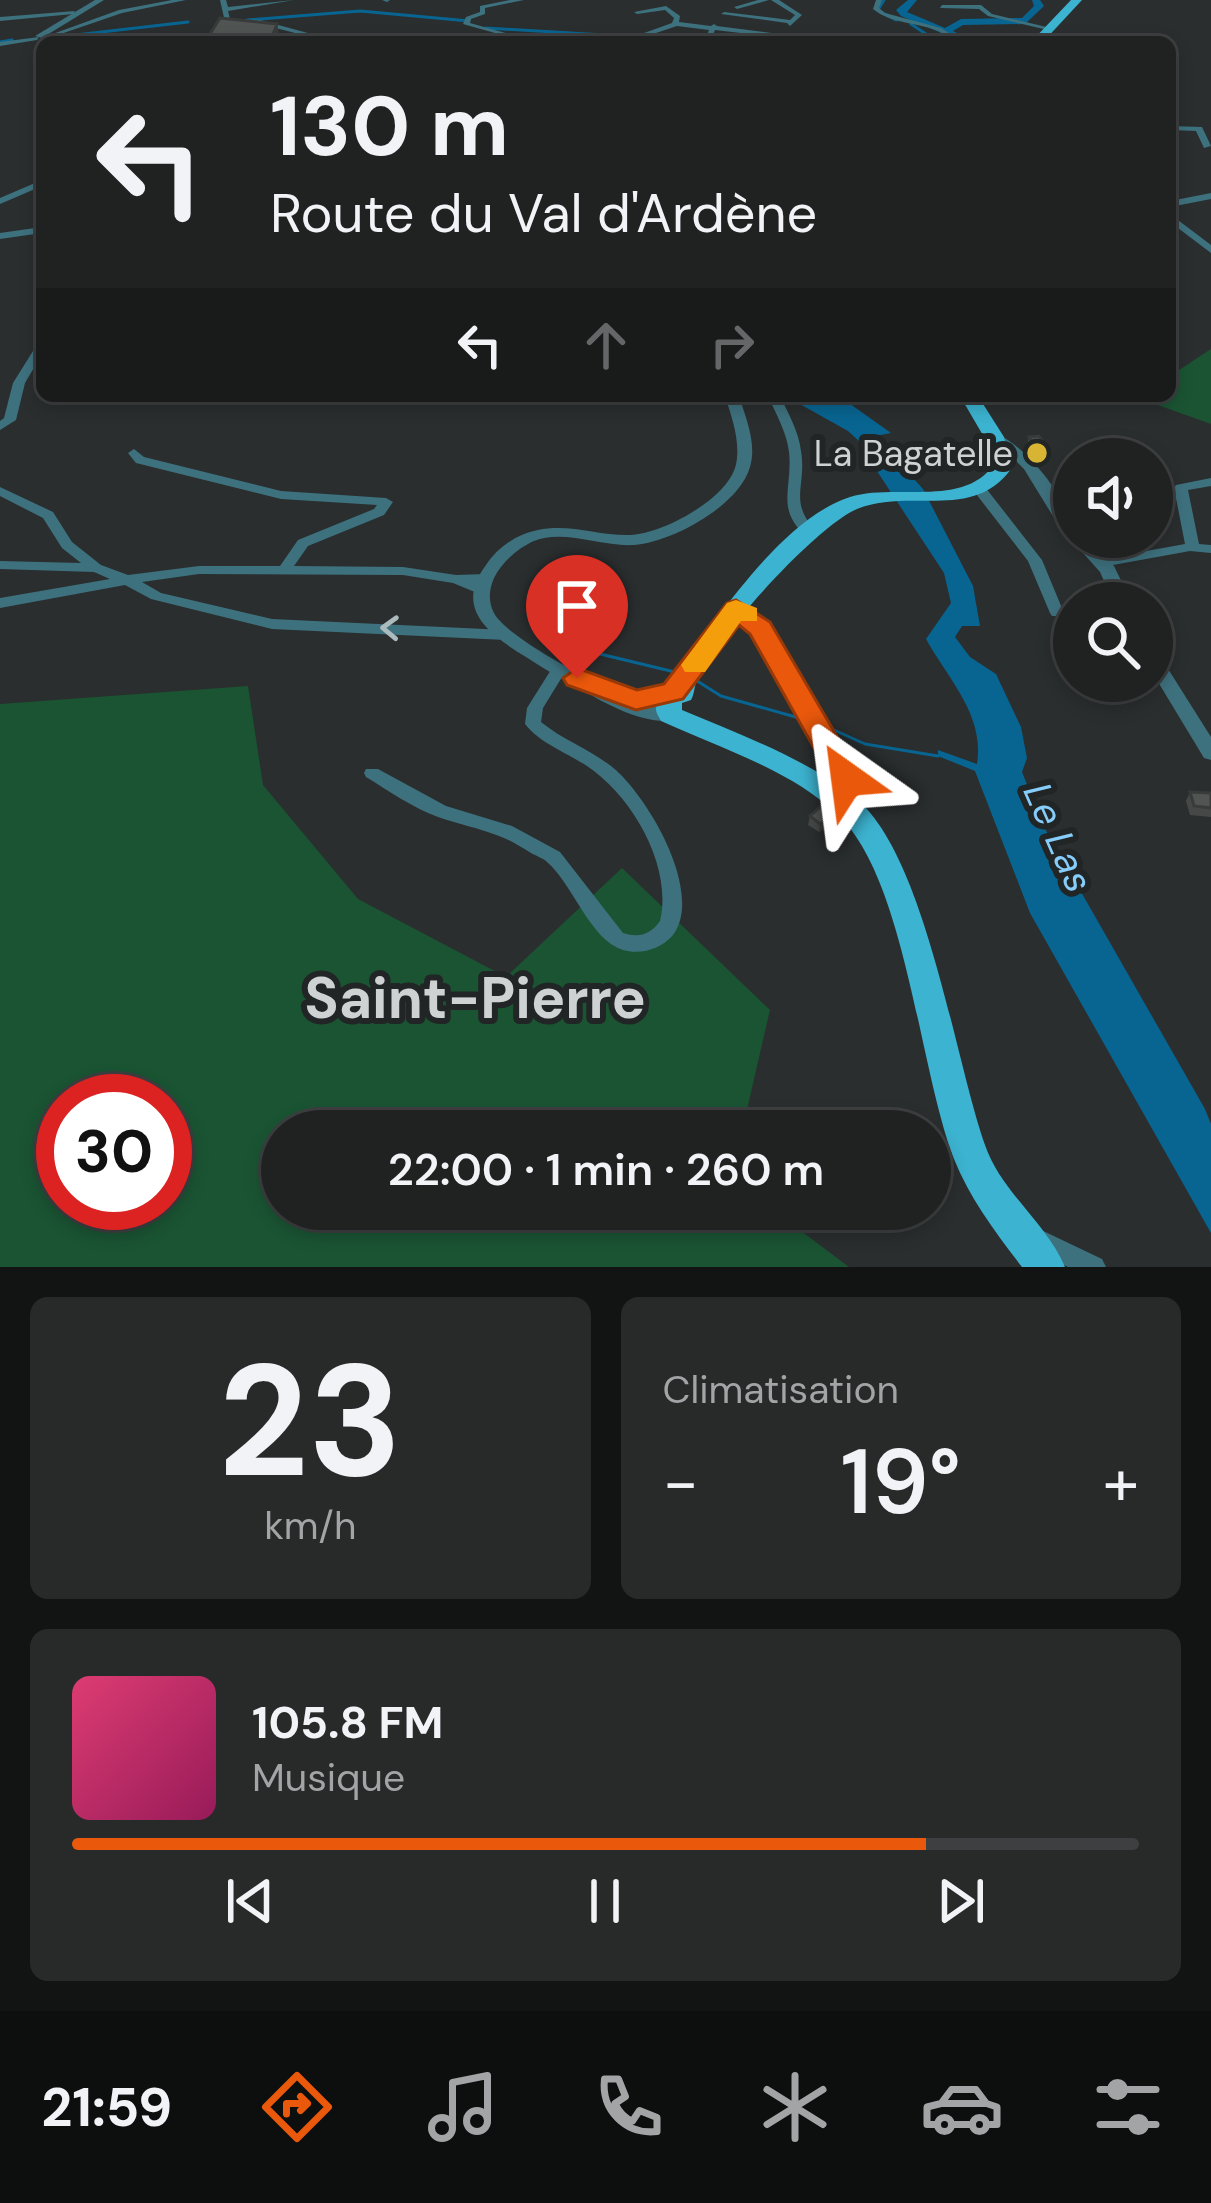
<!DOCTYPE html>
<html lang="fr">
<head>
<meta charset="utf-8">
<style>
  :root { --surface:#202222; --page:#282a2a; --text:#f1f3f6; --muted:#a2a4a5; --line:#3d3f40; --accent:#ea580c }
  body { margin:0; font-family:"DM Sans",sans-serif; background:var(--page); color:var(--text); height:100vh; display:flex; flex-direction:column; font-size:45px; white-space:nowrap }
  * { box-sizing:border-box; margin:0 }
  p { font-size:39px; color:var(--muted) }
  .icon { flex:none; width:66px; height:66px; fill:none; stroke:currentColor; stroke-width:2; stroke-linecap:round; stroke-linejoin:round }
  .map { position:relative; height:1267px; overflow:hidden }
  .side { display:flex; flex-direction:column; gap:30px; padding:30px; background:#121313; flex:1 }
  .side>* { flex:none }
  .guide { position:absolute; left:36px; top:36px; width:1140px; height:366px; border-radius:18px; box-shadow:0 6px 18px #0003,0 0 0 3px var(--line); background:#202222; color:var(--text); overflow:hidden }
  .buttons { position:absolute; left:1053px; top:438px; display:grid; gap:24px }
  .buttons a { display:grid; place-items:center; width:120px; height:120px; border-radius:50%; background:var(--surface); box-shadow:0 6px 18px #0003,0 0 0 3px var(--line); font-size:60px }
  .speed { position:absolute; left:36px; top:1074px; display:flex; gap:24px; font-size:60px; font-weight:700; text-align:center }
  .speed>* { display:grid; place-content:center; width:156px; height:156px; border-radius:50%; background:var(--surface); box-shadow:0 6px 18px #0003,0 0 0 3px var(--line); line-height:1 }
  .speed .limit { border:18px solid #d22; background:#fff; color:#111 }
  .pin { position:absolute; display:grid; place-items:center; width:102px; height:102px; color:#fff; margin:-123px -51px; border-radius:50% 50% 50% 0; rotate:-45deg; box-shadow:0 0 12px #0007 }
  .pin .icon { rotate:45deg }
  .me { position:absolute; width:132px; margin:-66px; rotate:329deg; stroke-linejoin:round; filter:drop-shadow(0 0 9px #0008) }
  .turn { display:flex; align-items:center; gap:42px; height:252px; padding:0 36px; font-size:54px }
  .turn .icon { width:156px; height:156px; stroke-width:2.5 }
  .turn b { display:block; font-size:84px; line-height:102px }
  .lanes { display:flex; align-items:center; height:114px; padding:0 36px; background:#0003; justify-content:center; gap:60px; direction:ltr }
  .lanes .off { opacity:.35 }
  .big { font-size:90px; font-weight:600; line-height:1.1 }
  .side .tile { flex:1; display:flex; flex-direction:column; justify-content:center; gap:18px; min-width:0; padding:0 42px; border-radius:18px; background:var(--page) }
  .side .dial { align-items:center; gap:0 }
  .dial b { font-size:156px; line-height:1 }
  .song { display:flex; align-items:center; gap:36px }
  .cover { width:144px; height:144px; border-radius:18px; background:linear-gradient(135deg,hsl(340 70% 55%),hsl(330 70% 35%)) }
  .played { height:12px; border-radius:6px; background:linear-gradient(90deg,var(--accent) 80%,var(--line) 80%) }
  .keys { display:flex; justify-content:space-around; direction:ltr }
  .heat { display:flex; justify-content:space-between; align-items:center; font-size:66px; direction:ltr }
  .side .tiles { flex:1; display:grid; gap:30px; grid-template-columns:1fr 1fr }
  .tile:last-child { grid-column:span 2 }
  .trip { position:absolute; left:261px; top:1110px; width:690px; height:120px; border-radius:60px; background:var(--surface); box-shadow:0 6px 18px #0003,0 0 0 3px var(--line); font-weight:600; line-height:120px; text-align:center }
  .tabs { display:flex; height:192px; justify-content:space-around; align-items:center; background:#0d0e0e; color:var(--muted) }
  .tabs .icon { width:84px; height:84px }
  .tabs .on { color:var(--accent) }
  .tabs b { font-size:54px; color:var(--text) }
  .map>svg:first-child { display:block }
  .green { fill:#1a5433; fill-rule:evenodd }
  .water { fill:#086591 }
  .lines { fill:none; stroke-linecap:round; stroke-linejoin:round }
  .stream { stroke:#086591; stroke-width:3 }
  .river { fill:#086591; fill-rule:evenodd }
  .minor { fill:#3e717e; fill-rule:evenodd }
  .tertiary { fill:#3e717e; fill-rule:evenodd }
  .primary { fill:#3cb3d0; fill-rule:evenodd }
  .wall { fill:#454847 }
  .shaded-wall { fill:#383b3a }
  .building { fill:#505453; stroke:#383b3a; stroke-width:3 }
  .oneway { stroke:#abbabd }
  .route { fill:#ea580c; stroke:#983908; stroke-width:3 }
  .slow { fill:#f59e0b }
  .poi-dot { fill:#d7b434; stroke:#212525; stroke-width:4.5 }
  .labels { text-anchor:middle; stroke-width:12; stroke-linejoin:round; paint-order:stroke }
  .poi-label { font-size:36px; fill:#cfd2d2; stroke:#212525; text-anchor:end }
  .water-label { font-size:39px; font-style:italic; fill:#87cdfb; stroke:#212525 }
  .near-district-label { font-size:57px; font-weight:bold; fill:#cfd2d2; stroke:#212525 }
</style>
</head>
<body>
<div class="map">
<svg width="1211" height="1267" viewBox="0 0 1211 1267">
  <rect width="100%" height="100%" fill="#2a2e2e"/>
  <g class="green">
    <polygon points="1211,349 1211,424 1138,398 1170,396 1170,376"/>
    <path d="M 248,686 L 263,785 L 358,899 L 506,977 L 622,868 L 770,1010 L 742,1131 L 282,1131 L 282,1209 L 772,1209 L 849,1267 L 0,1267 L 0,704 ZM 63,1101 L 165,1101 L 165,1203 L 63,1203 Z"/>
  </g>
  <path class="water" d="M 798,396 L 839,396 L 891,433 L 875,436 L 923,489 L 973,586 L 980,626 L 962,626 L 955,637 L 970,657 L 996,674 L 1021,727 L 1027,758 L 1022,772 L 1044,827 L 1205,1109 L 1211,1124 L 1211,1233 L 1030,913 L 975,771 L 938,756 L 938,750 L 977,764 C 985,715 948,679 926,639 L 951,603 L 944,573 L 869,459 L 873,454 L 848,431 L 798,403 Z"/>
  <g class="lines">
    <g class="stream">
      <polyline points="879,8 884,0"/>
      <polyline points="877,10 896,20"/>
      <polyline points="247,20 360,11 469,21"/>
      <polyline points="911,24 932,38"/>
      <polyline points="486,28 638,37"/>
      <polyline points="647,36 709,38"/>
      <polyline points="58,37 188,22"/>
      <polyline points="737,40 771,42"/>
      <polyline points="0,42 12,40"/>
      <polyline points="924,42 929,39"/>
      <polyline points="600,654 679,673"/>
      <polyline points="694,679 721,696 799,718"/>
      <polyline points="823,725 865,744 938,756"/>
    </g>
    <polygon class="river" points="908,0 917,0 907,12 945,28 961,19 1022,18 1034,6 1032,0 1040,0 1044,6 1025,24 963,25 953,31 976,42 963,42 901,16 896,10"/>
    <g class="minor">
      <polygon points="172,0 186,0 122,13 52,37 47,36 119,10"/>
      <polygon points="220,0 226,0 228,7 294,0 228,11 230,19 260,20 341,42 330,42 260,24 225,22"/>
      <polygon points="382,0 390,0 387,2"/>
      <polygon points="510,0 524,0 485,8 485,14 471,19 470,23 538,42 527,42 463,24 466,17 480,12 480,6"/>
      <polygon points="758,0 769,0 737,9 734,7"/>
      <polygon points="771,0 779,0 802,15 790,26 787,23 721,14 724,12 790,20 795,15"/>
      <path d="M 876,0 L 882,0 L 879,8 L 885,13 L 941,28 L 964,42 C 953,41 948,36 938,31 C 917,22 891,24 873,9 Z"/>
      <polygon points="942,5 981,5 992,14 1055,29 1052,31 988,16 979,9 940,8"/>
      <polygon points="666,6 680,16 679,22 711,26 714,24 717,26 841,42 819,42 715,30 712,37 764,42 708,41 705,39 709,30 677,26 629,42 619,42 672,23 674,18 665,10 637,14 634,12"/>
      <polygon points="75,11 73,14 0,21 0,17"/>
      <polygon points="39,37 37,40 0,46 0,42"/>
      <polygon points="1170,126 1202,127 1211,146 1204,148 1196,131 1170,130"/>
      <polygon points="42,180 42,186 0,204 0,198"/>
      <polygon points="1211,193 1211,199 1170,207 1170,201"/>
      <polygon points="1170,214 1211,245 1211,253 1170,222"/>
      <polygon points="42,227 42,233 0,239 0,233"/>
      <polygon points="42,342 42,354 25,383 16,420 0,430 0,421 4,418 13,383 38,343"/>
      <path d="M 768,396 L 780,396 C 788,413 799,432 801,451 C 807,487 787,502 818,533 L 816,536 L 806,536 C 775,509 793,487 789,452 C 787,433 776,414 768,396 Z"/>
      <polygon points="134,449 144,457 281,491 386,498 393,502 384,515 308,546 294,566 403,567 456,575 486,574 493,578 491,581 477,583 489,590 482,595 453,583 403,575 199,574 142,582 161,593 272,619 506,630 514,635 506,640 272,629 151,599 125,585 0,608 0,598 110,579 94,572 0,569 0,561 81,563 62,548 43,518 0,496 0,487 53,512 72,542 101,565 128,575 199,566 280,566 298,540 374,509 377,505 281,499 136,463 128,453"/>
      <polygon points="1211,478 1211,486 1188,490 1199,544 1211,545 1211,553 1190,551 1102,567 1097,566 1095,563 1097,560 1102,559 1185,544 1174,488 1176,485"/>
      <polygon points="1074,484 1074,492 1044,493 1037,489 1044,485"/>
      <polygon points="980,486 985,487 1042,560 1064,613 1062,616 1052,616 1050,613 1028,561 973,490"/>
      <path d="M 736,604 L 758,616 L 772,635 L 853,775 L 856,787 C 850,797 843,806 831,803 L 828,798 L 838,785 L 837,775 L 760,641 L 748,622 L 729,609 Z"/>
      <path d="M 559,664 L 567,669 L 543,708 L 541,722 C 563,740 589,749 611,766 C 646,793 705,892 673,935 C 661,949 641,955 623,950 C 590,940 573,884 547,862 C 543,858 536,856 531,853 C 521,847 510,840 499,836 C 479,828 458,824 438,817 C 413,808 389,791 366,777 L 364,773 L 366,769 L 378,769 L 446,806 L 512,826 L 560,852 L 623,933 C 639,938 650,935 660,921 C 673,866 632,796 587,766 C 566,752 541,744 525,724 L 527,708 L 554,665 Z"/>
      <polygon points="1037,1228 1102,1259 1106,1267 1068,1267 1029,1248 1025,1240 1029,1232"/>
    </g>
    <g class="tertiary">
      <polygon points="95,0 104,0 42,38 35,36"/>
      <path d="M 725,396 L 739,396 C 746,418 757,444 750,467 C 739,506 672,542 634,545 C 602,547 564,529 534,541 C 518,548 502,562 494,578 C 489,589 488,602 494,613 C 508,640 611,692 641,702 C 653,706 665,707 677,710 L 680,715 L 677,720 C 646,726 608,705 582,690 C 563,680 544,669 526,657 C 490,635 453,609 486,565 C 498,547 517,534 538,530 C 569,523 599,536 630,535 C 662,534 725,500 735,468 C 742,445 732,418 725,396 Z"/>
      <path d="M 994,433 C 1025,443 1074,505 1074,537 L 1086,537 L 1114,566 L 1132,603 L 1114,603 L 1100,572 L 1059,526 L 1024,469 L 1002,447 L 987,437 Z"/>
      <polygon points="1152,651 1158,653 1211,737 1211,760 1204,758 1152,672"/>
    </g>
    <g class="primary">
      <polygon points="1071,0 1082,0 1043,42 1031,42"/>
      <path d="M 960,396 L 978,396 L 1004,437 L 1011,469 C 973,522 909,487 857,509 C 816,526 712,641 696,683 C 694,689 694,695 691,700 L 682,703 L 682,710 C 741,735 803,757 854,797 C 925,852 954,1057 985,1145 C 1001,1192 1046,1222 1065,1267 L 1022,1267 C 996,1233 970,1199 954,1159 C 919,1069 906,879 838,815 C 791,770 720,748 661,721 C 658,715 655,712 656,704 C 658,693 670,682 677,674 C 717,618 782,519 850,497 C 892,483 960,507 991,468 L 984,437 Z"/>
    </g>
  </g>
  <g class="wall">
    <polygon points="1029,437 1048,449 1046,457 1036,458 1027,445"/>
    <polygon points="1190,792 1211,793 1211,817 1190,815 1186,801"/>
    <polygon points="810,816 836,822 819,832 808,825"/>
  </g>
  <g class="shaded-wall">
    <polygon points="277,24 279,33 275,42 270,42"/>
    <polygon points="838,813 836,822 819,832 820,824"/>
  </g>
  <g class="building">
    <polygon points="220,18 277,24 270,42 205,42"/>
    <polygon points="1039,436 1048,449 1038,450 1029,437"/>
    <polygon points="1190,792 1211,793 1211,808 1194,806"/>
    <polygon points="827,801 838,813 820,824 810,816"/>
  </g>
  <defs><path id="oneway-chevron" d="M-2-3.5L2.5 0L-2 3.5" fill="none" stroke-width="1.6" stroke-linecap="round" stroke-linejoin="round" transform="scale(3)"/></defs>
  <use class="oneway" href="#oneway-chevron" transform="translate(390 628) rotate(-178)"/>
  <polygon class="route" points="736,600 770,622 862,779 858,787 836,787 750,634 739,625 683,699 636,710 567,685 563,678 577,668 637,690 664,684 727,603"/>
  <polygon class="slow" points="736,600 757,608 757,621 741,621 705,672 685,672 681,665 727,603"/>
  <circle class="poi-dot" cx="1037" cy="453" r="12"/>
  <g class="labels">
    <g class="poi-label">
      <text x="1013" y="466">La Bagatelle</text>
    </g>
    <g class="water-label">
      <text transform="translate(1059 837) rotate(66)" y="14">Le Las</text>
    </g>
    <g class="near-district-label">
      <text x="475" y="1018">Saint-Pierre</text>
    </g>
  </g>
</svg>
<div class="buttons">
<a><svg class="icon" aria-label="sound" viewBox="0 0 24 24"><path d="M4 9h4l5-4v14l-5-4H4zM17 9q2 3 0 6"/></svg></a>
<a><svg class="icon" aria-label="search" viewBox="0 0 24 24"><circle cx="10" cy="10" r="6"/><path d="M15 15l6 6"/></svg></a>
</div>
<div class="speed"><div class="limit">30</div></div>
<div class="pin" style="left:577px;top:678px;background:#d93025"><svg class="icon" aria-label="arrive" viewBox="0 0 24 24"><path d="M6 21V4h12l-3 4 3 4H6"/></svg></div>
<svg class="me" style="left:847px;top:779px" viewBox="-20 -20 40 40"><path d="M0-17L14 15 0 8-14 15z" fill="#ea580c" stroke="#fff" stroke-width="4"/></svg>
<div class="trip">22:00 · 1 min · 260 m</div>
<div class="guide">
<div class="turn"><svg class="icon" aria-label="left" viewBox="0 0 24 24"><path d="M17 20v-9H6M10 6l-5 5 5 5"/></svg><div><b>130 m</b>Route du Val d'Ardène</div></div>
<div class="lanes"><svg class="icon" aria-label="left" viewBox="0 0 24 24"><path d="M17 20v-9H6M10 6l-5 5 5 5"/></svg><svg class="icon off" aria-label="ahead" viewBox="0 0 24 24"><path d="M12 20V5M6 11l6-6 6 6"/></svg><svg class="icon off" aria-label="right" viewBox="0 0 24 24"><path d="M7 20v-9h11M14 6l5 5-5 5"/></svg></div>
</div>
</div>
<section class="side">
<div class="tiles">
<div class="tile dial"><b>23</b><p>km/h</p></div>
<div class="tile"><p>Climatisation</p>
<div class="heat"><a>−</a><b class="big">19°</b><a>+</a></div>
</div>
<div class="tile">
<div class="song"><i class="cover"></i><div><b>105.8 FM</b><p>Musique</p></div></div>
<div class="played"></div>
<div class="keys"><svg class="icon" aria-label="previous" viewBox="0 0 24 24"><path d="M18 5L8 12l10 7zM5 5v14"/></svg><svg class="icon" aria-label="pause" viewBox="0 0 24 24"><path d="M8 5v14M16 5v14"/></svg><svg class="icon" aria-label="next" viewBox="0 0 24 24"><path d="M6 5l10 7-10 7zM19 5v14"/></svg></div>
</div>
</div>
</section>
<nav class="tabs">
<b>21:59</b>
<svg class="icon on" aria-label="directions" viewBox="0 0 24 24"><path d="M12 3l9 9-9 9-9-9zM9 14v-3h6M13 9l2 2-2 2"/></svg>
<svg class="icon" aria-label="music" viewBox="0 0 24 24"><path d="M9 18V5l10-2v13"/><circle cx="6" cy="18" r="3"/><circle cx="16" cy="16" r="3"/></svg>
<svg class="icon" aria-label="phone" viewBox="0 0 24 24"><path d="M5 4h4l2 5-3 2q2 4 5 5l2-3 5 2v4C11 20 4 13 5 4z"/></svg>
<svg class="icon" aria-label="climate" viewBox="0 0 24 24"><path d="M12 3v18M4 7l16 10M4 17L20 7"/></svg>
<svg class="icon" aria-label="car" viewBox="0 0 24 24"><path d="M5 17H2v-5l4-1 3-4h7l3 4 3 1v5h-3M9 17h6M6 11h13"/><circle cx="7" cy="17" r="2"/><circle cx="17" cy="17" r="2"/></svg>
<svg class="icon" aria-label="filters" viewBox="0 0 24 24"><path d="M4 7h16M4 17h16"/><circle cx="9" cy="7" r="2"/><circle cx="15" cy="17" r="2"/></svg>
</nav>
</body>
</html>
